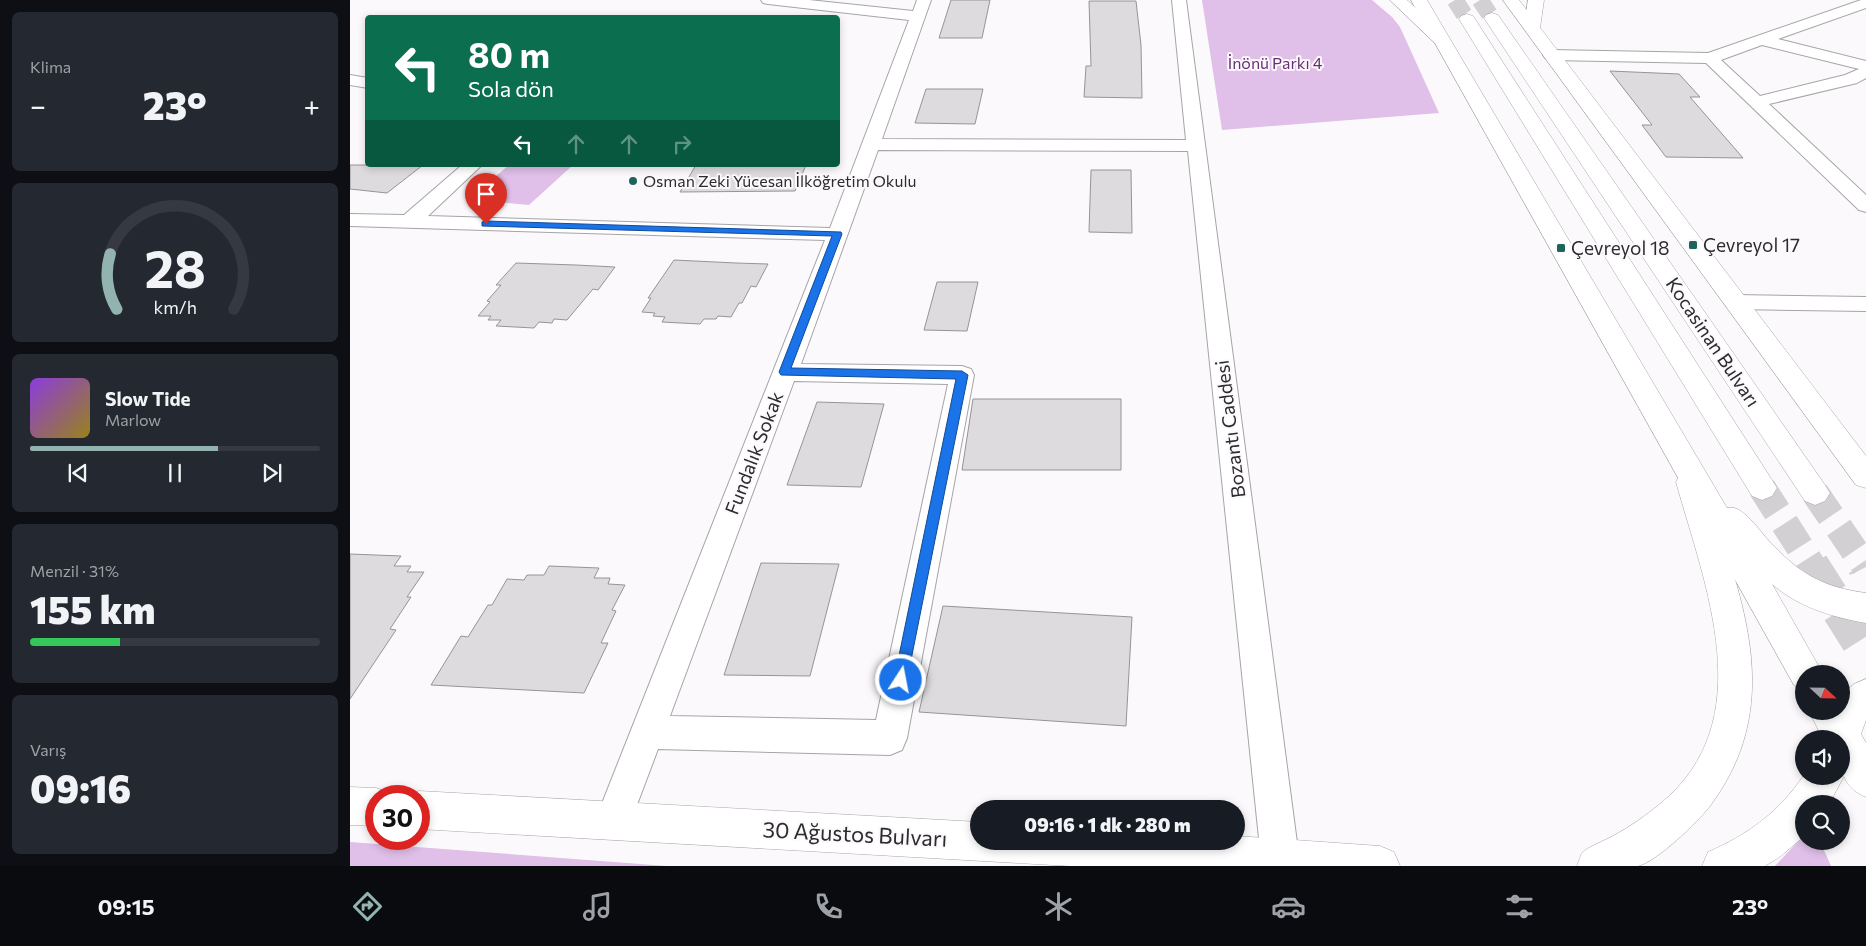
<!DOCTYPE html>
<html lang="tr">
<head>
<meta charset="utf-8">
<style>
  :root { --surface:#171b24; --page:#242831; --text:#f1f3f6; --muted:#9ea1a6; --line:#363941; --accent:#92b3b0 }
  body { margin:0; font-family:Commissioner,sans-serif; background:var(--page); color:var(--text); height:100vh; display:flex; flex-direction:column; font-size:19px; white-space:nowrap }
  * { box-sizing:border-box; margin:0 }
  p { font-size:16px; color:var(--muted) }
  .icon { flex:none; width:28px; height:28px; fill:none; stroke:currentColor; stroke-width:2; stroke-linecap:round; stroke-linejoin:round }
  .map { position:relative; flex:1; overflow:hidden }
  .details { display:flex; flex-direction:column; gap:12px; padding:12px; background:#0d0f14; width:350px }
  .details>* { flex:none }
  .top-card { position:absolute; left:15px; top:15px; width:475px; height:152px; border-radius:5px; box-shadow:0 2px 8px #0003; background:#0b6e4f; color:#fff; overflow:hidden }
  .needle { width:32px; rotate:112deg }
  .controls { position:absolute; left:1445px; top:665px; display:grid; gap:10px }
  .controls a { display:grid; place-items:center; width:55px; height:55px; border-radius:50%; background:var(--surface); box-shadow:0 2px 8px #0003; font-size:25px }
  .speed { position:absolute; left:15px; top:785px; display:flex; gap:10px; font-size:25px; font-weight:700; text-align:center }
  .speed>* { display:grid; place-content:center; width:65px; height:65px; border-radius:50%; background:var(--surface); box-shadow:0 2px 8px #0003; line-height:1 }
  .speed .limit { border:8px solid #d22; background:#fff; color:#111 }
  .pin { position:absolute; display:grid; place-items:center; width:42px; height:42px; color:#fff; margin:-51px -21px; border-radius:50% 50% 50% 0; rotate:-45deg; box-shadow:0 0 5px #0007 }
  .pin .icon { rotate:45deg }
  .me { position:absolute; width:55px; margin:-28px; rotate:11deg; stroke-linejoin:round; filter:drop-shadow(0 0 4px #0008) }
  .turn { display:flex; align-items:center; gap:18px; height:105px; padding:0 20px; font-size:22px }
  .turn .icon { width:65px; height:65px; stroke-width:2.5 }
  .turn b { display:block; font-size:35px; line-height:42px }
  .lanes { display:flex; align-items:center; height:48px; padding:0 20px; background:#0003; justify-content:center; gap:25px; direction:ltr }
  .lanes .off { opacity:.35 }
  .big { font-size:38px; font-weight:800; line-height:1.1 }
  .details .widget { flex:1; display:flex; flex-direction:column; justify-content:center; gap:8px; min-width:0; padding:0 18px; border-radius:8px; background:var(--page) }
  .details .dial { align-items:center; gap:0 }
  .dial svg { height:130px; overflow:visible; fill:none; stroke:var(--line); stroke-width:7; stroke-linecap:round; text-anchor:middle }
  .dial text { fill:var(--text); stroke:none }
  .song { display:flex; align-items:center; gap:15px }
  .cover { width:60px; height:60px; border-radius:8px; background:linear-gradient(135deg,hsl(270 70% 55%),hsl(50 70% 35%)) }
  .played { height:5px; border-radius:2px; background:linear-gradient(90deg,var(--accent) 65%,var(--line) 65%) }
  .keys { display:flex; justify-content:space-around; direction:ltr }
  .heat { display:flex; justify-content:space-between; align-items:center; font-size:28px; direction:ltr }
  .charge { height:8px; border-radius:4px; background:linear-gradient(90deg,#34c759 31%,var(--line) 0) }
  .trip { position:absolute; left:620px; top:800px; width:275px; height:50px; border-radius:25px; background:var(--surface); box-shadow:0 2px 8px #0003; font-weight:800; line-height:50px; text-align:center }
  .menu { display:flex; height:80px; justify-content:space-around; align-items:center; background:#090b0e; color:var(--muted) }
  .menu .icon { width:35px; height:35px }
  .menu .active { color:var(--accent) }
  .menu b { font-size:22px; color:var(--text) }
  main { display:flex; flex:1; min-height:0 }
  .map>svg:first-child { display:block }
  .green { fill:#e0bfe8 }
  .building { fill:#dedbde; stroke:#969497 }
  .lines { fill:none; stroke-linecap:round; stroke-linejoin:round }
  .highway-tunnel-far2 { stroke:#d2d0d3; stroke-width:17; stroke-dasharray:17 9; stroke-linecap:butt }
  .highway-tunnel-far1 { stroke:#d2d0d3; stroke-width:28; stroke-dasharray:28 14; stroke-linecap:butt }
  .highway-tunnel { stroke:#d2d0d3; stroke-width:36; stroke-dasharray:36 18; stroke-linecap:butt }
  .street-casing { stroke:#a6a4a7; stroke-width:2 }
  .primary-casing { stroke:#a6a4a7; stroke-width:1 }
  .highway-casing { stroke:#a6a4a7; stroke-width:1 }
  .street { fill:#fff; fill-rule:evenodd }
  .primary { fill:#fff; fill-rule:evenodd }
  .highway { fill:#fff; fill-rule:evenodd }
  .route { fill:#1a73e8; stroke:#114b97 }
  .poi-dot { fill:#1d655a; stroke:#fcf9fd; stroke-width:2 }
  .labels { text-anchor:middle; stroke-width:4; stroke-linejoin:round; paint-order:stroke }
  .far-park-label { font-size:16px; fill:#672d75; stroke:#fcf9fd }
  .far-poi-label { font-size:16px; fill:#2c2b2d; stroke:#fcf9fd; text-anchor:start }
  .poi-label { font-size:19px; fill:#2c2b2d; stroke:#fcf9fd; text-anchor:start }
  .street-label { font-size:19px; fill:#2c2b2d; stroke:#fcf9fd }
  .near-street-label { font-size:22px; fill:#2c2b2d; stroke:#fcf9fd }
</style>
</head>
<body>
<main>
<section class="details">
<div class="widget"><p>Klima</p>
<div class="heat"><a>−</a><b class="big">23°</b><a>+</a></div>
</div>
<div class="widget dial"><svg viewBox="0 0 100 80">
<path d="M14 69A42 42 0 1 1 86 69"/>
<path d="M14 69A42 42 0 0 1 10 35" stroke="#92b3b0"/>
<text x="50" y="56" font-size="32" font-weight="700">28</text>
<text x="50" y="72" font-size="11">km/h</text>
</svg></div>
<div class="widget">
<div class="song"><i class="cover"></i><div><b>Slow Tide</b><p>Marlow</p></div></div>
<div class="played"></div>
<div class="keys"><svg class="icon" aria-label="previous" viewBox="0 0 24 24"><path d="M18 5L8 12l10 7zM5 5v14"/></svg><svg class="icon" aria-label="pause" viewBox="0 0 24 24"><path d="M8 5v14M16 5v14"/></svg><svg class="icon" aria-label="next" viewBox="0 0 24 24"><path d="M6 5l10 7-10 7zM19 5v14"/></svg></div>
</div>
<div class="widget"><p>Menzil · 31%</p><b class="big">155 km</b><div class="charge"></div></div>
<div class="widget"><p>Varış</p><b class="big">09:16</b></div>
</section>
<div class="map">
<svg width="1516" height="866" viewBox="0 0 1516 866">
  <rect width="100%" height="100%" fill="#fcf9fd"/>
  <g class="green">
    <polygon points="852,0 1022,0 1042,17 1050,27 1089,113 872,130"/>
    <polygon points="159,165 223,165 179,205 119,199"/>
    <polygon points="1454,835 1454,841 1470,841 1481,866 1425,866"/>
    <polygon points="0,842 317,866 0,866"/>
  </g>
  <g class="building">
    <polygon points="601,0 640,0 632,38 589,38"/>
    <polygon points="739,1 786,1 791,45 792,98 734,97 736,66 741,66"/>
    <polygon points="1260,71 1329,74 1350,97 1340,97 1393,158 1316,157 1292,125 1302,125"/>
    <polygon points="576,89 633,89 625,124 565,123"/>
    <polygon points="0,165 73,165 37,193 0,189"/>
    <polygon points="346,165 456,165 445,191 330,192"/>
    <polygon points="741,170 781,170 782,233 739,232"/>
    <polygon points="324,260 386,263 418,264 406,287 401,286 392,303 389,303 381,317 368,316 366,319 354,319 350,324 312,322 315,317 303,316 305,313 292,312 301,298 298,298"/>
    <polygon points="166,263 226,265 265,267 248,290 243,289 217,320 204,319 202,323 189,322 184,328 146,326 151,320 138,320 141,316 128,316 140,302 137,301 151,285 146,285"/>
    <polygon points="587,282 628,282 617,331 574,330"/>
    <polygon points="623,399 771,399 771,470 612,470"/>
    <polygon points="467,402 534,404 511,487 437,485"/>
    <polygon points="0,554 51,556 44,566 61,566 57,572 74,572 57,597 61,597 40,629 46,630 0,699"/>
    <polygon points="411,563 489,564 460,676 374,675"/>
    <polygon points="199,566 249,568 244,578 260,578 258,584 275,585 262,610 266,611 251,643 258,643 234,693 81,685 111,636 118,637 138,605 142,605 157,579 174,580 177,575 194,575"/>
    <polygon points="593,606 782,617 776,726 569,712"/>
  </g>
  <g class="lines">
    <g class="highway-tunnel-far2">
      <polyline points="1105,0 1117,19"/>
      <polyline points="1130,0 1142,18"/>
    </g>
    <g class="highway-tunnel-far1">
      <polyline points="1412,488 1462,566"/>
      <polyline points="1465,493 1515,566"/>
    </g>
    <g class="highway-tunnel">
      <polyline points="1461,565 1516,652"/>
      <polyline points="1515,565 1516,567"/>
    </g>
    <g class="street-casing">
      <g id="street">
        <path d="M 411,0 L 459,0 L 563,11 L 567,0 L 581,0 L 532,139 L 836,140 L 822,0 L 836,0 L 949,858 L 946,866 L 914,866 L 911,858 L 838,151 L 528,150 L 451,364 L 612,366 L 621,369 L 624,375 L 557,738 L 552,750 L 540,755 L 308,749 L 276,834 L 263,839 L 250,834 L 245,821 L 475,240 L 0,226 L 0,214 L 54,215 L 112,165 L 132,165 L 78,216 L 480,228 L 559,20 L 418,4 L 413,3 ZM 444,381 L 598,384 L 526,720 L 320,716 Z"/>
        <path d="M 1511,0 L 1516,0 L 1516,8 L 1428,39 L 1516,61 L 1516,78 L 1507,83 L 1419,104 L 1516,195 L 1516,212 L 1509,210 L 1356,63 L 1201,60 L 1195,58 L 1193,55 L 1195,52 L 1201,50 L 1358,53 ZM 1412,45 L 1509,69 L 1495,75 L 1410,96 L 1371,60 Z"/>
        <polygon points="0,75 18,78 18,88 0,85"/>
        <polygon points="1385,295 1516,297 1516,311 1385,309 1377,307 1374,302 1377,297"/>
      </g>
    </g>
    <g class="primary-casing">
      <g id="primary">
        <polygon points="1040,0 1057,0 1099,39 1101,42 1099,45 1087,45"/>
        <polygon points="1178,0 1194,0 1190,28 1188,31 1176,31 1174,28"/>
        <path d="M 1340,471 L 1350,474 L 1354,482 C 1389,594 1439,700 1360,806 C 1348,822 1306,862 1288,866 C 1274,866 1242,866 1227,866 C 1229,862 1230,855 1233,852 C 1238,847 1256,840 1263,836 C 1280,827 1295,816 1310,804 C 1412,721 1355,586 1326,482 L 1330,474 Z"/>
        <path d="M 1491,770 L 1494,776 L 1479,804 L 1454,804 L 1454,836 L 1431,856 L 1415,866 L 1352,866 L 1358,852 C 1398,835 1430,811 1454,775 L 1491,776 Z"/>
        <polygon points="0,787 26,788 40,793 41,796 26,796 26,826 0,825"/>
        <polygon points="69,791 629,822 629,841 886,841 886,836 1030,846 1044,852 1050,866 721,866 69,829 69,796 56,796"/>
      </g>
    </g>
    <g class="highway-casing">
      <g id="highway">
        <path d="M 1061,0 L 1077,0 L 1377,508 C 1392,503 1410,532 1420,542 C 1450,574 1472,587 1516,593 L 1516,623 C 1482,617 1448,607 1422,584 L 1473,674 L 1454,674 L 1454,689 L 1444,685 Z"/>
        <polygon points="1153,0 1169,0 1516,456 1516,488 1506,485"/>
        <polygon points="1142,13 1148,15 1475,485 1480,493 1475,501 1465,505 1455,501 1134,18 1136,15"/>
        <polygon points="1117,14 1123,16 1125,19 1422,480 1427,488 1422,496 1412,500 1402,496 1109,19 1111,16"/>
        <path d="M 1516,679 L 1516,720 L 1511,734 L 1516,743 L 1516,797 C 1488,785 1491,765 1491,739 L 1473,739 L 1459,711 L 1491,711 L 1491,695 L 1504,684 Z"/>
      </g>
    </g>
    <use href="#street" class="street"/>
    <use href="#primary" class="primary"/>
    <use href="#highway" class="highway"/>
  </g>
  <polygon class="route" points="136,221 491,232 492,234 441,368 612,371 618,375 556,685 551,687 546,685 544,680 606,379 431,375 429,372 482,236 132,226 132,222"/>
  <g class="poi-dot">
    <circle cx="283" cy="181" r="5"/>
    <rect x="1338" y="240" width="10" height="10" rx="2.5"/>
    <rect x="1206" y="243" width="10" height="10" rx="2.5"/>
  </g>
  <g class="labels">
    <g class="far-park-label">
      <text x="925" y="69">İnönü Parkı 4</text>
    </g>
    <g class="far-poi-label">
      <text x="293" y="187">Osman Zeki Yücesan İlköğretim Okulu</text>
    </g>
    <g class="poi-label">
      <text x="1353" y="252">Çevreyol 17</text>
      <text x="1221" y="255">Çevreyol 18</text>
    </g>
    <g class="street-label">
      <text transform="translate(1363 342) rotate(56)" y="7">Kocasinan Bulvarı</text>
      <text transform="translate(880 429) rotate(-97)" y="7">Bozantı Caddesi</text>
      <text transform="translate(404 453) rotate(-69)" y="7">Fundalık Sokak</text>
    </g>
    <g class="near-street-label">
      <text transform="translate(505 834) rotate(3)" y="8">30 Ağustos Bulvarı</text>
    </g>
  </g>
</svg>
<div class="controls">
<a><svg class="needle" viewBox="-14 -14 28 28"><path d="M0-13l5 13h-10z" fill="#e53935"/><path d="M0 13l5-13h-10z" fill="#9ea1a6"/></svg></a>
<a><svg class="icon" aria-label="sound" viewBox="0 0 24 24"><path d="M4 9h4l5-4v14l-5-4H4zM17 9q2 3 0 6"/></svg></a>
<a><svg class="icon" aria-label="search" viewBox="0 0 24 24"><circle cx="10" cy="10" r="6"/><path d="M15 15l6 6"/></svg></a>
</div>
<div class="speed"><div class="limit">30</div></div>
<div class="pin" style="left:136px;top:224px;background:#d93025"><svg class="icon" aria-label="arrive" viewBox="0 0 24 24"><path d="M6 21V4h12l-3 4 3 4H6"/></svg></div>
<svg class="me" style="left:551px;top:680px" viewBox="-20 -20 40 40"><circle r="17" fill="#1a73e8" stroke="#fff" stroke-width="3"/><path d="M0-11L8 9 0 5-8 9z" fill="#fff"/></svg>
<div class="trip">09:16 · 1 dk · 280 m</div>
<div class="top-card">
<div class="turn"><svg class="icon" aria-label="left" viewBox="0 0 24 24"><path d="M17 20v-9H6M10 6l-5 5 5 5"/></svg><div><b>80 m</b>Sola dön</div></div>
<div class="lanes"><svg class="icon" aria-label="left" viewBox="0 0 24 24"><path d="M17 20v-9H6M10 6l-5 5 5 5"/></svg><svg class="icon off" aria-label="ahead" viewBox="0 0 24 24"><path d="M12 20V5M6 11l6-6 6 6"/></svg><svg class="icon off" aria-label="ahead" viewBox="0 0 24 24"><path d="M12 20V5M6 11l6-6 6 6"/></svg><svg class="icon off" aria-label="right" viewBox="0 0 24 24"><path d="M7 20v-9h11M14 6l5 5-5 5"/></svg></div>
</div>
</div>
</main>
<nav class="menu">
<b>09:15</b>
<svg class="icon active" aria-label="directions" viewBox="0 0 24 24"><path d="M12 3l9 9-9 9-9-9zM9 14v-3h6M13 9l2 2-2 2"/></svg>
<svg class="icon" aria-label="music" viewBox="0 0 24 24"><path d="M9 18V5l10-2v13"/><circle cx="6" cy="18" r="3"/><circle cx="16" cy="16" r="3"/></svg>
<svg class="icon" aria-label="phone" viewBox="0 0 24 24"><path d="M5 4h4l2 5-3 2q2 4 5 5l2-3 5 2v4C11 20 4 13 5 4z"/></svg>
<svg class="icon" aria-label="climate" viewBox="0 0 24 24"><path d="M12 3v18M4 7l16 10M4 17L20 7"/></svg>
<svg class="icon" aria-label="car" viewBox="0 0 24 24"><path d="M5 17H2v-5l4-1 3-4h7l3 4 3 1v5h-3M9 17h6M6 11h13"/><circle cx="7" cy="17" r="2"/><circle cx="17" cy="17" r="2"/></svg>
<svg class="icon" aria-label="filters" viewBox="0 0 24 24"><path d="M4 7h16M4 17h16"/><circle cx="9" cy="7" r="2"/><circle cx="15" cy="17" r="2"/></svg>
<b>23°</b>
</nav>
</body>
</html>
